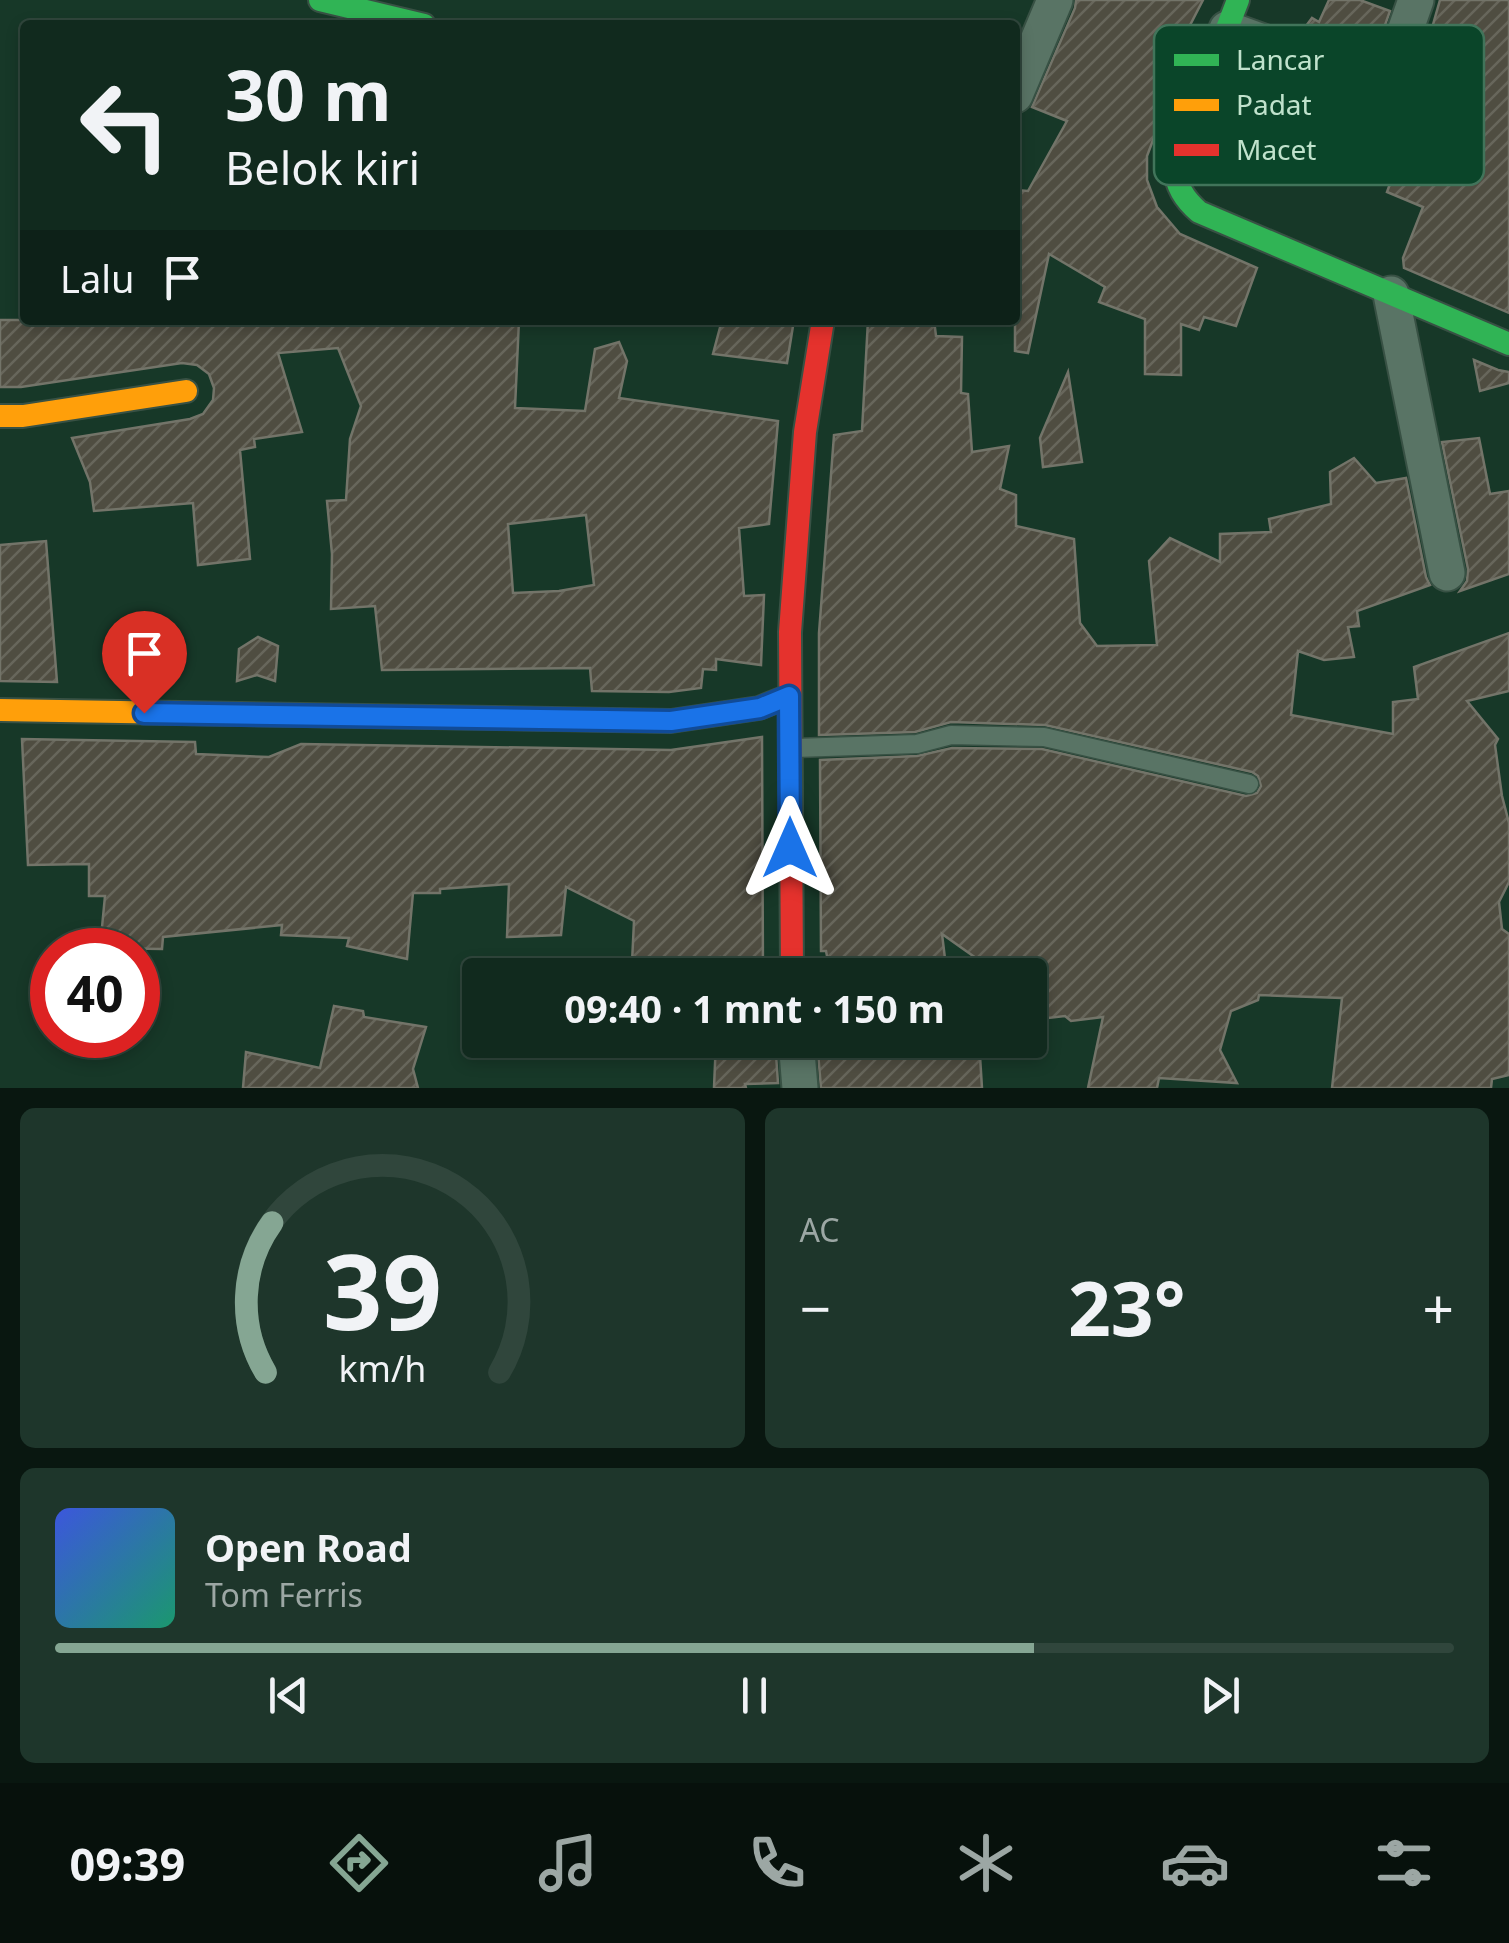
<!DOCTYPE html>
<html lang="id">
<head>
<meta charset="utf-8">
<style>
  :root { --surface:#112a1e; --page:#1e362b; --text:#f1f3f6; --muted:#9ca7a4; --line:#30463c; --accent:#85a693 }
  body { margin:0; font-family:"Noto Sans",sans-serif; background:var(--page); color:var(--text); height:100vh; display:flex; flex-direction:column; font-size:38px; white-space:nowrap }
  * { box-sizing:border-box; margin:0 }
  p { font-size:32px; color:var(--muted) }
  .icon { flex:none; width:55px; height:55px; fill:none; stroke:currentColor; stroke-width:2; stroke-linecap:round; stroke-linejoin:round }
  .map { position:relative; height:1088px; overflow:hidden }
  .panel { display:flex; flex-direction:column; gap:20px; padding:20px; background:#091710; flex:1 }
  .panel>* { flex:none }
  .guide { position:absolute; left:20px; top:20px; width:1000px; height:305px; border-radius:10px; box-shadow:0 5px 15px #0003,0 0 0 2px var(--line); background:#112a1e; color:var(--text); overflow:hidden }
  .speed { position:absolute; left:30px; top:928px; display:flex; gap:20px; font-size:50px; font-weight:700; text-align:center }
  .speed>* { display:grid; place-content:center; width:130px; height:130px; border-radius:50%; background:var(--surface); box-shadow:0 5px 15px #0003,0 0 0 2px var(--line); line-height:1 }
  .speed .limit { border:15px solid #d22; background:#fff; color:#111 }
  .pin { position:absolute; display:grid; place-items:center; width:85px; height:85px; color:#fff; margin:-102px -42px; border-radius:50% 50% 50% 0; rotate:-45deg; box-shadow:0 0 10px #0007 }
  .pin .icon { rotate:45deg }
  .me { position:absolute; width:110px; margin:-55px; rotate:0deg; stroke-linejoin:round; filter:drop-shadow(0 0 8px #0008) }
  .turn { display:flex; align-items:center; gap:35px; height:210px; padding:0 40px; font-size:45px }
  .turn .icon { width:130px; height:130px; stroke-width:2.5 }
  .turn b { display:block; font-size:70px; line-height:85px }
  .then { display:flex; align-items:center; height:95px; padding:0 40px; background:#0003; gap:20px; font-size:38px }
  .big { font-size:75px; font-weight:700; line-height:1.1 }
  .panel .tile { flex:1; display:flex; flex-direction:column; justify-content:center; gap:15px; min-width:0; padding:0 35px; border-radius:15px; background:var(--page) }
  .panel .dial { align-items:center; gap:0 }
  .dial svg { height:260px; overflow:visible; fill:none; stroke:var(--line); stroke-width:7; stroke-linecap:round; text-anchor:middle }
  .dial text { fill:var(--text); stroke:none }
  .song { display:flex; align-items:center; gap:30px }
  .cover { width:120px; height:120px; border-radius:15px; background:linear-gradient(135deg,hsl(230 70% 55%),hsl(160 70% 35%)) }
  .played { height:10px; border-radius:5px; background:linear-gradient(90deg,var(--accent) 70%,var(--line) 70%) }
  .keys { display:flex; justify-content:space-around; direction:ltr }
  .heat { display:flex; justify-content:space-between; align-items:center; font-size:55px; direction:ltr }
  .panel .tiles { flex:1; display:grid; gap:20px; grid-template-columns:1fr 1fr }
  .tile:last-child { grid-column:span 2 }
  .trip { position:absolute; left:462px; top:958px; width:585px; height:100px; border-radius:10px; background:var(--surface); box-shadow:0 5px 15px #0003,0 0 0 2px var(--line); font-weight:700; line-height:100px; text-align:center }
  .dock { display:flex; height:160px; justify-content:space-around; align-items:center; background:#07110c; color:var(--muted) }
  .dock .icon { width:70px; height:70px }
  .dock .selected { color:var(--accent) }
  .dock b { font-size:45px; color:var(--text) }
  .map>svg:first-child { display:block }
  .building { fill:url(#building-hatch); stroke:#737469; stroke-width:2.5; fill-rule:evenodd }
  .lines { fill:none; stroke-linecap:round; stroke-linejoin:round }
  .lane-casing { stroke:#385144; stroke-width:21 }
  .street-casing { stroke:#385144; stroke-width:39 }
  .fast-casing { stroke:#385144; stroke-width:26 }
  .slow-casing { stroke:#385144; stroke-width:26 }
  .jam-casing { stroke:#385144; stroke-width:26 }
  .lane { stroke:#597465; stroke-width:18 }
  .street { stroke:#597465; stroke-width:35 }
  .fast { stroke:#30b455; stroke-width:22 }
  .slow { stroke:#ff9f0a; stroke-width:22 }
  .jam { stroke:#e5322d; stroke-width:22 }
  .route-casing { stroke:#114b97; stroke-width:25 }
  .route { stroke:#1a73e8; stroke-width:18 }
  .key { fill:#0a4529; stroke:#41745a; stroke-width:2.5 }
  .key-label { font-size:28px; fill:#c0e2cc }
</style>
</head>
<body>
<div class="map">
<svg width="1509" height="1088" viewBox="0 0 1509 1088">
  <defs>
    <pattern id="building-hatch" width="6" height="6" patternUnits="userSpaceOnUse" patternTransform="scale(2.5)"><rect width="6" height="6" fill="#4f4d41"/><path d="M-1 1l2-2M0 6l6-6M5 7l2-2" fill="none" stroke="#67665b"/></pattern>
  </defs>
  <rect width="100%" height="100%" fill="#173828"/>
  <g class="building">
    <polygon points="1076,0 1203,0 1172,60 1182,64 1147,156 1147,180 1157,207 1180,234 1257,268 1236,326 1204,317 1199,330 1181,324 1181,375 1145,374 1145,319 1099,302 1105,287 1049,254 1028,353 1015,351 1015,190 1028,191 1067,121 1032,107 1075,8"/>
    <polygon points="1329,0 1360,0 1390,11 1373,59 1301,33 1312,18 1319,22"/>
    <polygon points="1440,0 1509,0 1509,313 1404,268 1403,258 1423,207 1387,192 1391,181 1336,163 1349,124 1388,138 1384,149 1446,175 1472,89 1413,72 1429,26 1432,28"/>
    <path d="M 0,320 L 519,320 L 515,408 L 585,411 L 595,349 L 619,342 L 627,361 L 619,398 L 778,421 L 769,524 L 739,528 L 744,596 L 764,595 L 761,665 L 716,659 L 716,670 L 703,669 L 701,688 L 669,692 L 592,691 L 590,668 L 382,670 L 375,606 L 331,609 L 332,554 L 327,501 L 346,500 L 350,439 L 361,406 L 338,348 L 278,353 L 302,432 L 254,439 L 255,447 L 240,450 L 250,559 L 198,565 L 193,503 L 94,511 L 90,482 L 72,438 L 190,419 L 203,414 L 213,400 L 214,388 L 209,374 L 197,365 L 182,363 L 21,387 L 0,387 ZM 586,515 L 594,585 L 559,591 L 513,593 L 508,524 Z"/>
    <polygon points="722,320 794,320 787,363 713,354"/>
    <polygon points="868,320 934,320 936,336 962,337 961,393 968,394 972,452 1009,446 1000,489 1016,495 1016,526 1074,539 1080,623 1097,646 1157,645 1149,561 1170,538 1220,562 1220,534 1271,532 1269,519 1331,504 1330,472 1354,458 1376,483 1406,478 1426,577 1430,585 1357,611 1359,626 1348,627 1354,657 1324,660 1298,651 1291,715 1393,734 1393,702 1418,699 1414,667 1509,633 1509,691 1467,701 1498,739 1495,745 1502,796 1509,823 1509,882 1499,902 1502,929 1509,934 1509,1075 1492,1079 1491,1088 1332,1088 1342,998 1259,995 1258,1000 1231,1011 1220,1050 1237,1083 1159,1078 1157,1088 1088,1088 1103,1017 1071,1021 1065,1016 1048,1018 1030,1007 1030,975 1000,975 942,934 947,975 845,975 845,960 828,961 826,951 821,951 820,760 917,756 952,748 1042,749 1246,796 1257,793 1261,786 1258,776 1252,772 1045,725 951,722 915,732 819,735 819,633 834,435 862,431"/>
    <polygon points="1474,360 1498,370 1509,372 1509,383 1480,391"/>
    <polygon points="1068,372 1082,462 1043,467 1040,438"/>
    <polygon points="1479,438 1490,494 1509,491 1509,574 1460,591 1467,581 1468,569 1442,442"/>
    <polygon points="46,541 57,682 0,681 0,545"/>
    <polygon points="258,637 278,646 275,681 257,675 237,681 239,649"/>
    <polygon points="762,737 763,975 718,975 720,957 632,963 634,921 566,887 561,935 507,937 509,884 440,889 440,893 413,893 407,959 347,946 349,938 281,935 282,925 163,937 162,949 100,948 105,896 89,896 89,864 28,865 22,739 195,742 196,754 269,757 301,744 671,750"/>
    <polygon points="334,1006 363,1011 364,1017 426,1027 413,1069 418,1088 243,1088 246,1052 320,1068"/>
    <polygon points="716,1040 775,1040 778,1083 745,1084 746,1088 714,1088"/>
    <polygon points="817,1040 979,1040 982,1088 821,1088"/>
  </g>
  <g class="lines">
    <g class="lane-casing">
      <polyline id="lane" points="795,748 917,744 951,735 1044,737 1249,784"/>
    </g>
    <g class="street-casing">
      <g id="street">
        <polyline points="1227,29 1370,81 1382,80 1390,74 1416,0"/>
        <polyline points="1015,95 1055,0"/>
        <polyline points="1391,294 1447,573"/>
        <polyline points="796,1040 800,1088"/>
      </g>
    </g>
    <g class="fast-casing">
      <g id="fast">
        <polyline points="320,0 424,25"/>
        <path d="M 1238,0 L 1174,166 C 1176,186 1184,199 1199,212 L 1509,344"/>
      </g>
    </g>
    <g class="slow-casing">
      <g id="slow">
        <polyline points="0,416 23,416 186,391"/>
        <polyline points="0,710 671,721 759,708 789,696"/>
      </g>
    </g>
    <g class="jam-casing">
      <polyline id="jam" points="792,975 790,632 805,432 823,320"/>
    </g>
    <use href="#lane" class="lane"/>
    <use href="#street" class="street"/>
    <use href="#fast" class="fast"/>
    <use href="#slow" class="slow"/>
    <use href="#jam" class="jam"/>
  </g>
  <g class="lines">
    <g class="route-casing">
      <polyline id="route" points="144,713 671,721 760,708 789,696 790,848"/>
    </g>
    <use href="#route" class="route"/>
  </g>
  <rect x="1154" y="25" width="330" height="160" rx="15" class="key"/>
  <rect x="1174" y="54" width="45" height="12" fill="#30b455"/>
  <rect x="1174" y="99" width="45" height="12" fill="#ff9f0a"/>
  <rect x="1174" y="144" width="45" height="12" fill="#e5322d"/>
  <g class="key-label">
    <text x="1236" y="70">Lancar</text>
    <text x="1236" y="115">Padat</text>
    <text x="1236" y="160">Macet</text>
  </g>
</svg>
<div class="speed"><div class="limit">40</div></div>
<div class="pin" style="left:144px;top:713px;background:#d93025"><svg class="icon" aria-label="arrive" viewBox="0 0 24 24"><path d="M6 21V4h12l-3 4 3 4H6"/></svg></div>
<svg class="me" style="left:790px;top:848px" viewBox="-20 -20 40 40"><path d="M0-17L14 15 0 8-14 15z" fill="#1a73e8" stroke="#fff" stroke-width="4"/></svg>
<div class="trip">09:40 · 1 mnt · 150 m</div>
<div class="guide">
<div class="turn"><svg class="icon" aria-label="left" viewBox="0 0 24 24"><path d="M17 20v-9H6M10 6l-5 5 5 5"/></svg><div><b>30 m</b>Belok kiri</div></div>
<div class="then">Lalu<svg class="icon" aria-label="arrive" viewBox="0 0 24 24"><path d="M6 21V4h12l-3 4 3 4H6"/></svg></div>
</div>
</div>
<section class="panel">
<div class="tiles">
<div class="tile dial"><svg viewBox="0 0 100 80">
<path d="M14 69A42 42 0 1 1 86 69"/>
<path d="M14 69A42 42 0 0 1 16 23" stroke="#85a693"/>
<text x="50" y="56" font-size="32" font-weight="700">39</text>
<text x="50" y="72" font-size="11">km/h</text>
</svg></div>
<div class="tile"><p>AC</p>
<div class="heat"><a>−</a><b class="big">23°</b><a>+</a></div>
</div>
<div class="tile">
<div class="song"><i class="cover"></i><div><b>Open Road</b><p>Tom Ferris</p></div></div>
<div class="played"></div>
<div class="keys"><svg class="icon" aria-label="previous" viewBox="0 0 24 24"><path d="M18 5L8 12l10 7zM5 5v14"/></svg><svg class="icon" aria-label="pause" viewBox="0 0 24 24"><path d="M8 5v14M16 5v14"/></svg><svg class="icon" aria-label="next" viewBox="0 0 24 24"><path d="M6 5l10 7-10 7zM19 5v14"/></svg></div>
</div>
</div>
</section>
<nav class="dock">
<b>09:39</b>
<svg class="icon selected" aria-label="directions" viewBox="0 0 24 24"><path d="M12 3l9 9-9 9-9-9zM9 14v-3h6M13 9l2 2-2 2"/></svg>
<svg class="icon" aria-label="music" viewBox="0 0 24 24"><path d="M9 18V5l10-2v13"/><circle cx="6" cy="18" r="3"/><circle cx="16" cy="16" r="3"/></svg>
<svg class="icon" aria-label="phone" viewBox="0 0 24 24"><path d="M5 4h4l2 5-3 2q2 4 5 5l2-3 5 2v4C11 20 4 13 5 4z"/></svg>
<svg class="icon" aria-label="climate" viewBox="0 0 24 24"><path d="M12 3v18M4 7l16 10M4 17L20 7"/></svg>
<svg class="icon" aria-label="car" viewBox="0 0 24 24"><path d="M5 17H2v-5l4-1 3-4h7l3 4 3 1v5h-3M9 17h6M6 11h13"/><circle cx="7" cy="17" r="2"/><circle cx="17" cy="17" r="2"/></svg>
<svg class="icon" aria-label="filters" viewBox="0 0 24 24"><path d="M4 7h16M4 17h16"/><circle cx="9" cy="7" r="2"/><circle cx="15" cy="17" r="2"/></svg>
</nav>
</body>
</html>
